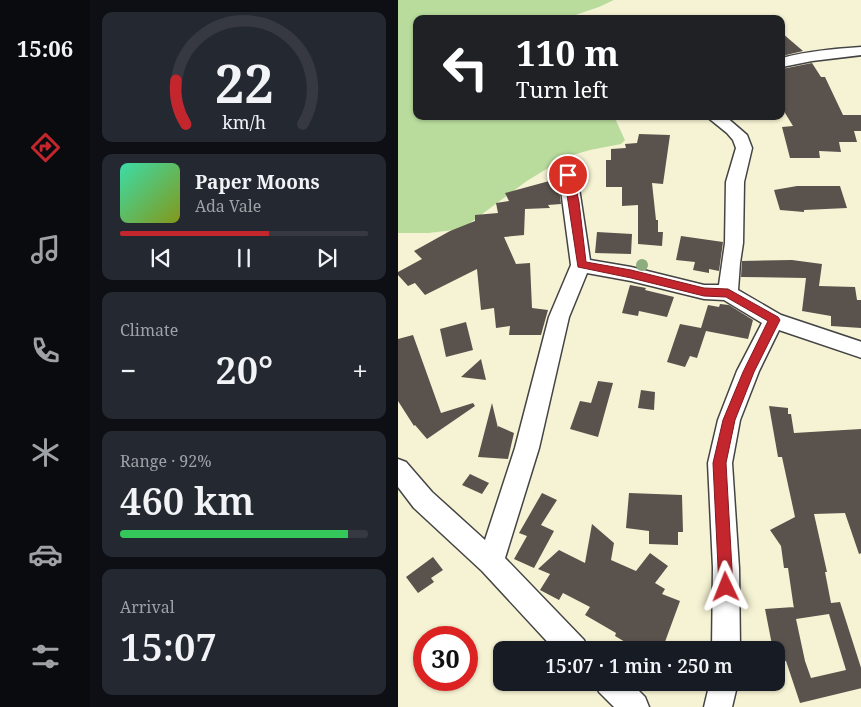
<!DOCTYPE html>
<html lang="en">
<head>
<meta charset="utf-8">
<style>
  :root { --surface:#171b24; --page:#242831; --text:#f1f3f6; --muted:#9ea1a6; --line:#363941; --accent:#c4262e }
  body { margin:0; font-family:"Noto Serif",serif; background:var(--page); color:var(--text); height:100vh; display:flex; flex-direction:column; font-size:19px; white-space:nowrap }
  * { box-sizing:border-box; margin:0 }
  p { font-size:16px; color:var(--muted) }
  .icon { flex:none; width:28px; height:28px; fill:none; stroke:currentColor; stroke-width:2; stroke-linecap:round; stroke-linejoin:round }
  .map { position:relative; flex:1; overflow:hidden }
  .details { display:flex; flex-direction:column; gap:12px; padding:12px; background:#0d0f14; width:308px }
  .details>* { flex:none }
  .banner { position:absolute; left:15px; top:15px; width:372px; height:105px; border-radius:10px; box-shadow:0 1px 4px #0004; background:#202124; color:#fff; overflow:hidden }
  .speed { position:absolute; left:15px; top:626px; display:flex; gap:10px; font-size:25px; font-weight:700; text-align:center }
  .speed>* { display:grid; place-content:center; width:65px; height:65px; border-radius:50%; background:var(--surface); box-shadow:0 1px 4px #0004; line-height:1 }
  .speed .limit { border:8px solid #d22; background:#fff; color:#111 }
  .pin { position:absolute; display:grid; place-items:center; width:42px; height:42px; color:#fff; margin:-21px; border:2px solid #fff; border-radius:50%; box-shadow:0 1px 5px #0007 }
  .me { position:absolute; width:55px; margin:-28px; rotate:358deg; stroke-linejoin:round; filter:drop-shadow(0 0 4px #0008) }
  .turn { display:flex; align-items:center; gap:18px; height:105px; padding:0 20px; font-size:22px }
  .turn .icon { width:65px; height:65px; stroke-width:2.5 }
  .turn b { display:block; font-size:35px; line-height:42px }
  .big { font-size:38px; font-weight:600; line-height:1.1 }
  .details .card { flex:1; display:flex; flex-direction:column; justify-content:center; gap:8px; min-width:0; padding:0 18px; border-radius:10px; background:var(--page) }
  .details .dial { align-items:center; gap:0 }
  .dial svg { height:130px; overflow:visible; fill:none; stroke:var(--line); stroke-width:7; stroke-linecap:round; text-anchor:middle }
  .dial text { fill:var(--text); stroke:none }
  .song { display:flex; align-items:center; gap:15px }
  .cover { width:60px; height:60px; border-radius:8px; background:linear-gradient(135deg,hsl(160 70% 55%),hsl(70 70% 35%)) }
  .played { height:5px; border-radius:2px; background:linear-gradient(90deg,var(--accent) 60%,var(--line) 60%) }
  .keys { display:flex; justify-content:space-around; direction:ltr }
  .heat { display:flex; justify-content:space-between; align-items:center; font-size:28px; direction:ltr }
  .charge { height:8px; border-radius:4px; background:linear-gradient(90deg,#34c759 92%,var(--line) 0) }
  .trip { position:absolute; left:95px; top:641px; width:292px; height:50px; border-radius:10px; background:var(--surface); box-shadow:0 1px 4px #0004; font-weight:600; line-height:50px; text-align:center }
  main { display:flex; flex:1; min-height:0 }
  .tab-bar { display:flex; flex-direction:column; width:90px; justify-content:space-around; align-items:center; background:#090b0e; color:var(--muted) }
  .tab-bar .icon { width:35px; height:35px }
  .tab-bar .on { color:var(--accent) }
  .tab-bar b { font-size:22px; color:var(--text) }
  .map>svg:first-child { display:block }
  .farmland { fill:#f6f3d4; fill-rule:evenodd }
  .forest { fill:#b9dc9c }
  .building { fill:#5a524d; fill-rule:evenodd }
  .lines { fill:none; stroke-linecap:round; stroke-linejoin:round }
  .street-casing { stroke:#444; stroke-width:3 }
  .street { fill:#fff; fill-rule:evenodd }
  .tree { fill:#8dad7f }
  .route { fill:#c4262e; stroke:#7f191e }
</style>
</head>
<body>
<main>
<nav class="tab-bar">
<b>15:06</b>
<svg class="icon on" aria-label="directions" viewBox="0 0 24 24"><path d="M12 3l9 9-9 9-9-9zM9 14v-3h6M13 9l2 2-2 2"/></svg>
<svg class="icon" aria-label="music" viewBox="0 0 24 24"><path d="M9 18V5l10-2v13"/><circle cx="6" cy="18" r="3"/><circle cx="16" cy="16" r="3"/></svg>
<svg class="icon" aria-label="phone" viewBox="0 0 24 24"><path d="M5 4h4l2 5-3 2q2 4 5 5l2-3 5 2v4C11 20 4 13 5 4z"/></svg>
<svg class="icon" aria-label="climate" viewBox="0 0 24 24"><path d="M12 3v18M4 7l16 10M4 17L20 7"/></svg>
<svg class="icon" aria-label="car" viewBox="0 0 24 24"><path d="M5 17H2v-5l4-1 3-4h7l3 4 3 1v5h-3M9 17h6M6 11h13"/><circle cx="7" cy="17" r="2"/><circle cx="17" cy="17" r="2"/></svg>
<svg class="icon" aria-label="filters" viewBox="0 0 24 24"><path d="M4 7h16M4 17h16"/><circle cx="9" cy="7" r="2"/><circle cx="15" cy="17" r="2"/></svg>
</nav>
<section class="details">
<div class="card dial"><svg viewBox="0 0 100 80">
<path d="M14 69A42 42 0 1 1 86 69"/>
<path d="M14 69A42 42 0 0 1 8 42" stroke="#c4262e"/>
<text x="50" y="56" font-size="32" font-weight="700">22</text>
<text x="50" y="72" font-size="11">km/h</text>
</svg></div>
<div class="card">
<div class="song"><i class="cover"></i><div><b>Paper Moons</b><p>Ada Vale</p></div></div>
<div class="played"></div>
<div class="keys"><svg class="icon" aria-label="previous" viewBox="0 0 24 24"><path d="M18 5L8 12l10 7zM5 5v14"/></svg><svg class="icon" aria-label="pause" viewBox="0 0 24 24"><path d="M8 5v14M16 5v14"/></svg><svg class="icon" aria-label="next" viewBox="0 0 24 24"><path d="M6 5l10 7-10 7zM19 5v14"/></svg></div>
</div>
<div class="card"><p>Climate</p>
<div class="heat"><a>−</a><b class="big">20°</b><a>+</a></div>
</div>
<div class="card"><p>Range · 92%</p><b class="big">460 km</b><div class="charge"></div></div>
<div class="card"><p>Arrival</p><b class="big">15:07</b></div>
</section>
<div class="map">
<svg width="464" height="707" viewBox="0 0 464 707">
  <rect width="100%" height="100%" fill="#fffdf5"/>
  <path class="farmland" d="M 216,0 L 463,0 L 463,707 L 0,707 L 0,233 L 31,233 L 64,229 L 129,181 L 168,157 L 227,139 L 216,116 L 384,116 L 384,19 L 166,19 L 201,7 ZM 26,638 L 69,638 L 69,680 L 26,680 ZM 104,650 L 379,650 L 379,682 L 104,682 Z"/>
  <polygon class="forest" points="0,0 216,0 201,7 166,19 19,19 19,116 216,116 227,140 223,144 192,150 168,157 129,181 64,229 31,233 0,233"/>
  <g class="building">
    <polygon points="384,33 405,51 384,56"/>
    <polygon points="414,63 423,77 427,77 445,115 464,115 464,131 456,131 459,142 441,142 443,152 421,151 422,158 392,158 384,127 395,126 384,108 384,69"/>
    <polygon points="241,134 272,135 265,184 254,183 258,220 260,220 260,232 265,232 264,246 240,244 240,205 224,206 224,187 208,187 208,160 213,160 213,149 228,148 227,144 239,143"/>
    <polygon points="155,180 157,182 160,181 163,204 150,205 152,208 127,209 126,235 106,237 118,264 132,263 134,308 150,310 143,335 111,335 112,326 98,328 96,308 83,310 79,269 27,295 17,283 10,286 0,275 0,272 24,259 16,251 52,231 77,221 77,215 100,213 98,203 111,201 107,193"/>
    <polygon points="399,186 442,186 449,208 406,210 406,212 382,210 376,190"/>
    <polygon points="199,232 234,234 233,254 197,253"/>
    <polygon points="283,236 325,242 321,271 311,269 311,273 295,270 297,262 278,260"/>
    <polygon points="394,260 424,264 421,286 457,287 459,300 464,300 464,328 433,326 433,316 404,311 408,278 343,277 344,261"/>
    <polygon points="232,285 248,288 247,290 276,297 269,317 241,311 240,316 224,313"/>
    <polygon points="322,304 331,305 355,320 350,339 308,331 299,358 292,356 287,367 269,362 282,324 303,328 310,305 321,307"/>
    <polygon points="68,322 75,350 48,357 42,329"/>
    <polygon points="15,335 43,413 75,403 77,406 29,439 17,425 16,426 0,401 0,339"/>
    <polygon points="83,359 88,380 63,377"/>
    <polygon points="200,381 215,383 200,437 172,429 182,401 193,403"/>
    <polygon points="243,390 257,392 256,410 240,408"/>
    <polygon points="94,403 100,428 100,426 116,433 110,459 80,457"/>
    <path d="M 371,406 L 390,408 L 390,414 L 393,414 L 396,433 L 464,429 L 464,553 L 461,554 L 447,513 L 416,514 L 429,572 L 427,572 L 433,603 L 442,602 L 464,671 L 464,688 L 402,703 L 388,661 L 379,662 L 379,650 L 375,650 L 367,609 L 396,607 L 396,609 L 390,568 L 386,568 L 383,546 L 372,530 L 397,517 L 384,457 L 380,457 ZM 431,614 L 448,670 L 413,678 L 407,661 L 398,619 Z"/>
    <polygon points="72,474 91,483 84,494 64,485"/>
    <polygon points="144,493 159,500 143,525 156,531 136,568 116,559 129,536 121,533"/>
    <polygon points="231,493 284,495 285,532 280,532 280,545 251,544 251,531 228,528"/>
    <polygon points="194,524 216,543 213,560 238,571 252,553 270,566 257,583 267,589 264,594 282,601 264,650 255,650 241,645 239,649 217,636 218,633 187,615 192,607 165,593 161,600 142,590 152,574 140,569 161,550 187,563"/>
    <polygon points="35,557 45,570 33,578 36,582 20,593 8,577"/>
  </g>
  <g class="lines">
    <g class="street-casing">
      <g id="street">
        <path d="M 464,47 L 464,55 L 414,61 L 384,67 L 384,58 C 410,51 437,49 464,47 Z"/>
        <polygon points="308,116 327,116 349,135 354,148 346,182 345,243 342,263 340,290 383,315 464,342 464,358 381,330 361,371 342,420 334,463 341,568 342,650 314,650 315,568 310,463 320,420 339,371 364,323 326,300 306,299 233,281 189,273 171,317 141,448 107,558 186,640 190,650 157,650 84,571 16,508 0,487 0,459 8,462 34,492 87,540 117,448 151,317 173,265 161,175 164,171 170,169 176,171 179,175 192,260 233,267 306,285 321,285 327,243 328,182 338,148 335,140 329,133"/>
        <polygon points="197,682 232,682 247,697 251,707 216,707 201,692"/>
        <polygon points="312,682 340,682 334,707 306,707"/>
      </g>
    </g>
    <use href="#street" class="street"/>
  </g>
  <circle class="tree" cx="244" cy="265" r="6"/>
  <polygon class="route" points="170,172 175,175 181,202 188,262 233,270 306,288 330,289 380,317 382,320 356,372 337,420 328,463 335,587 333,592 328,594 323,592 321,587 315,463 325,420 345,372 370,321 328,297 306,296 233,278 180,267 166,175"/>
</svg>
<div class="speed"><div class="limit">30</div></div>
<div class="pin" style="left:170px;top:175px;background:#d93025"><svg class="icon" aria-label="arrive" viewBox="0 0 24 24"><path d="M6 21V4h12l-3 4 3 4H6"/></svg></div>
<svg class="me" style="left:328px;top:587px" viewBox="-20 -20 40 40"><path d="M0-17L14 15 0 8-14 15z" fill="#c4262e" stroke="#fff" stroke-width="4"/></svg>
<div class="trip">15:07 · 1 min · 250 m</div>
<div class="banner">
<div class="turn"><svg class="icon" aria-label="left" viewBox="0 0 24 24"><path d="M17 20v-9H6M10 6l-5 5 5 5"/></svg><div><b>110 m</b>Turn left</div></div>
</div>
</div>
</main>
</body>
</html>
